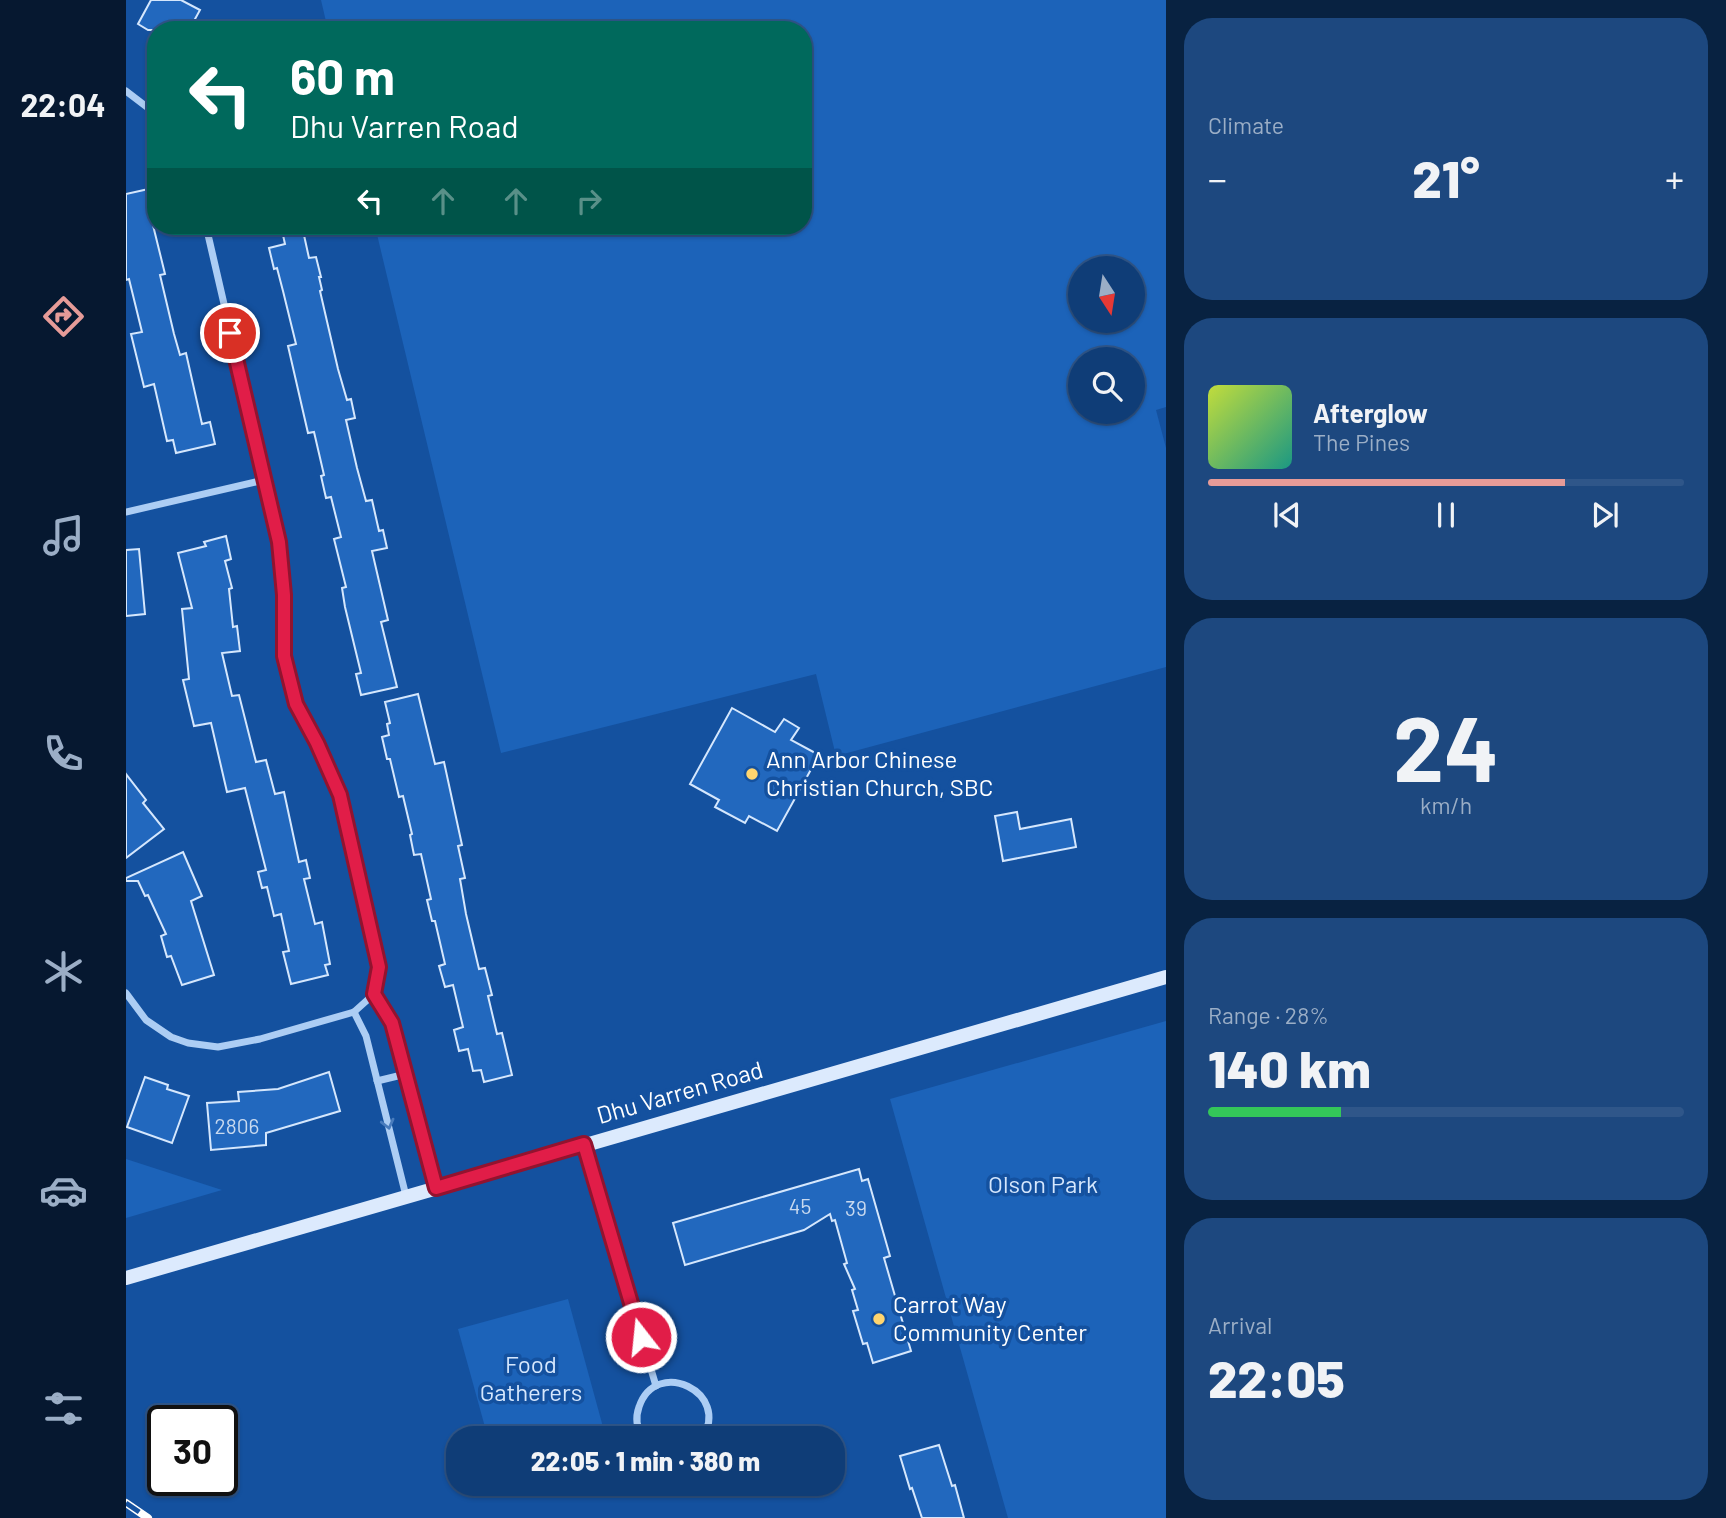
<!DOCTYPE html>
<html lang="en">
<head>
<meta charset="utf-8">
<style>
  :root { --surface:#0f3d77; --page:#1d487f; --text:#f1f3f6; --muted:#9baec6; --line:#2f5689; --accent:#e69b98 }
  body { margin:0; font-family:Barlow,sans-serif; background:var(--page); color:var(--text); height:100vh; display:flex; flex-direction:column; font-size:26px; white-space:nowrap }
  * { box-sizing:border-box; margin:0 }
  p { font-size:23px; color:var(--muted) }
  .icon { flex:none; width:38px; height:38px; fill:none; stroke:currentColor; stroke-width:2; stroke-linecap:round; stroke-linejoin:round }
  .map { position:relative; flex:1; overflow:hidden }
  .side { display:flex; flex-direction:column; gap:18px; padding:18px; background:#082241; width:560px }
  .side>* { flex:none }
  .top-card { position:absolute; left:21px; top:21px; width:665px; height:214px; border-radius:28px; box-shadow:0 2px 5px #0004,0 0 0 2px var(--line); background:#00695c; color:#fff; overflow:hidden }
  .needle { width:46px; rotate:168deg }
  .buttons { position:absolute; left:942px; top:256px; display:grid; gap:14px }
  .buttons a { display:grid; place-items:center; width:77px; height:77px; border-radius:50%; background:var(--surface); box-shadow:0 2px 5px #0004,0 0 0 2px var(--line); font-size:35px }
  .speed { position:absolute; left:21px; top:1405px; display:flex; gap:14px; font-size:35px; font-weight:700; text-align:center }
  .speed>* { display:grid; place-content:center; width:91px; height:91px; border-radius:50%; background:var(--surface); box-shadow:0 2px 5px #0004,0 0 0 2px var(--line); line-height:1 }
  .speed .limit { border:4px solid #111; border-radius:10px; background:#fff; color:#111 }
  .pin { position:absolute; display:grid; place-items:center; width:60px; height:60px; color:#fff; margin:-30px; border:4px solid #fff; border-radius:50%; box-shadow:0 2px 7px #0007 }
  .me { position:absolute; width:77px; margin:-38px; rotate:344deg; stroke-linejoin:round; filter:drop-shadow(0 0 5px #0008) }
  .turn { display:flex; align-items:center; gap:24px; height:147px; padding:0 28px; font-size:32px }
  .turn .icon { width:91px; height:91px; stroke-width:2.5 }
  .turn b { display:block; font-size:49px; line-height:60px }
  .lanes { display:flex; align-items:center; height:66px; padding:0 28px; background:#0003; justify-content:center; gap:35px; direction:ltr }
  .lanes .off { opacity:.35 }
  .big { font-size:52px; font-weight:800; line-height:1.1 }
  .side .tile { flex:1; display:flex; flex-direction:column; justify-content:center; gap:10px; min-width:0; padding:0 24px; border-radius:28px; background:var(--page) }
  .side .dial { align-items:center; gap:0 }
  .dial b { font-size:91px; line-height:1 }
  .song { display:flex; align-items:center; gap:21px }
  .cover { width:84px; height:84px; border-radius:10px; background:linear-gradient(135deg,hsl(70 70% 55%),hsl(170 70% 35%)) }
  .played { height:7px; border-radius:4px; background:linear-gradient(90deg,var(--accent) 75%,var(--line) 75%) }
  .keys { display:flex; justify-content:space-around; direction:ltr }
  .heat { display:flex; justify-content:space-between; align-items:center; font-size:38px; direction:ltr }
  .charge { height:10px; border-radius:5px; background:linear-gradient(90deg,#34c759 28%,var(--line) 0) }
  .trip { position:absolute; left:320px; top:1426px; width:399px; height:70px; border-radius:28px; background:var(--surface); box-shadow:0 2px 5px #0004,0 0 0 2px var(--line); font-weight:800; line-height:70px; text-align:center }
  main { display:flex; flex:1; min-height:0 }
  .tab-bar { display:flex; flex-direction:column; width:126px; justify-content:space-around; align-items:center; background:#061830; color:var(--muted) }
  .tab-bar .icon { width:49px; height:49px }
  .tab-bar .on { color:var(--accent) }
  .tab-bar b { font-size:32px; color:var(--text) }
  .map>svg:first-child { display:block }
  .green { fill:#1c63b9; fill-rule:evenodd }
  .building { fill:#2268be; stroke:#d5e7fd; stroke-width:2 }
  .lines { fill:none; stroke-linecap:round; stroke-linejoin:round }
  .minor { stroke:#accdf4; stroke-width:7 }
  .secondary { stroke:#dceafd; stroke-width:14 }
  .rail-casing { stroke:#fff; stroke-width:8 }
  .rail { stroke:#14519f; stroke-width:5; stroke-dasharray:16; stroke-linecap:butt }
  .oneway { stroke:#497cbd }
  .route-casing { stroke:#92132f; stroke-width:18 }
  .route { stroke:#e11d48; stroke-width:12 }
  .poi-dot { fill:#ffd56f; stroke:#14519f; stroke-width:2.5 }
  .labels { text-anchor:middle; stroke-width:7; stroke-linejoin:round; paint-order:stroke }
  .number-label { font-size:21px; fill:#c8d9ef }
  .poi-label { font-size:24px; fill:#fff; stroke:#14519f; text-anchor:start }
  .street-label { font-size:24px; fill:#fff; stroke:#14519f }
  .park-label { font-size:24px; fill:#d5e7fd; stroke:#14519f }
</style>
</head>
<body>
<main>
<nav class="tab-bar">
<b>22:04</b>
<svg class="icon on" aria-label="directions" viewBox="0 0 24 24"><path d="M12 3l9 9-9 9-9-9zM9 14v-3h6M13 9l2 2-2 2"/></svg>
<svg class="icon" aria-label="music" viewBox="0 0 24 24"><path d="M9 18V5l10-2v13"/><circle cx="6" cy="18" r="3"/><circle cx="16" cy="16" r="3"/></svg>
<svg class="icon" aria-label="phone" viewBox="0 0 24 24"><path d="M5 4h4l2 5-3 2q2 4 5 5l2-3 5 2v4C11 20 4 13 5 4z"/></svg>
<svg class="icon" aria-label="climate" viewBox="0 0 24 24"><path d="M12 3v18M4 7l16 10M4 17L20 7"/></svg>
<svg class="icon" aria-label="car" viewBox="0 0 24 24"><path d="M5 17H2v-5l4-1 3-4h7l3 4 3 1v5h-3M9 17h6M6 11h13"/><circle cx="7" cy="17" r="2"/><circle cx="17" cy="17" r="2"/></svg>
<svg class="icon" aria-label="filters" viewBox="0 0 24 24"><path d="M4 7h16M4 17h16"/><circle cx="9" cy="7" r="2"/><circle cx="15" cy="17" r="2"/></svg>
</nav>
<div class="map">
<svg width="1040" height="1518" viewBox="0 0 1040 1518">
  <rect width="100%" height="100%" fill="#14519f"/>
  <g class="green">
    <path d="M 195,0 L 1040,0 L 1040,407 L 1030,410 L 1040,448 L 1040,667 L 710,756 L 690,674 L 375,753 L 249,226 L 677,226 L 677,30 L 202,30 ZM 954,268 L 1006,268 L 1006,320 L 954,320 ZM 954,359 L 1006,359 L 1006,411 L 954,411 Z"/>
    <polygon points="1040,1021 1040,1518 882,1518 764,1099"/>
    <polygon points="0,1159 96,1190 0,1218"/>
    <polygon points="442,1299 480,1438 362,1438 332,1329"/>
  </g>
  <g class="building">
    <polygon points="25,0 55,0 74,10 63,30 22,30 12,24"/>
    <polygon points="27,188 30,212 24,213 39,274 34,275 48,334 54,355 60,353 76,424 84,422 89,444 50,453 47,440 41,441 28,384 18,387 5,334 16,332 3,279 0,280 0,194"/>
    <polygon points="155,226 176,226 183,258 190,257 195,277 193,277 196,290 194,291 212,369 221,400 225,399 229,418 220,420 231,468 240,501 246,500 253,531 257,530 261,548 246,551 262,620 255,622 271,687 235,695 230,674 235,673 219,607 216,588 220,587 208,539 215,537 205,497 200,498 195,476 198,475 188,432 182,433 162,346 170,344 157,291 151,268 148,269 143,248 159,244"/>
    <polygon points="100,536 105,559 99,561 106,588 103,589 107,627 111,626 114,651 96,653 106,696 113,695 130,762 140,760 149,794 158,792 173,862 180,860 184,878 178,879 189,924 196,922 204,964 199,965 202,975 165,984 157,952 163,951 155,914 148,916 141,887 136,888 132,872 140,870 119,788 101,792 85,723 68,726 57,680 63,679 56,609 66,608 52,553 80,546 78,542"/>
    <polygon points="13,549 19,614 0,616 0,550"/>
    <polygon points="292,694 309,764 318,762 336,845 332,846 339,878 334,879 340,914 353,969 359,968 366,995 362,996 371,1034 376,1033 386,1075 358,1082 355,1070 347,1071 342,1049 333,1051 328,1030 337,1027 327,985 319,987 313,966 319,964 309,921 306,921 301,900 305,899 295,854 288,855 284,835 286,834 277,796 273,797 264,759 261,759 256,737 263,735 261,724 264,723 259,702"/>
    <polygon points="606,708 649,732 658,719 673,728 665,740 693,755 651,831 623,816 619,823 589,807 593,800 564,784"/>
    <polygon points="0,774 20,800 17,803 38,829 0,858"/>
    <polygon points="891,812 894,829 945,819 950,847 877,861 869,816"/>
    <polygon points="57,852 76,896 65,901 88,975 56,985 45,956 41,957 35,936 40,934 22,895 19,896 12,881 0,881 0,878"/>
    <polygon points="203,1072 214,1111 140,1133 140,1145 85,1150 81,1103 113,1101 112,1092 152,1089"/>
    <polygon points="19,1077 42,1085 41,1089 63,1096 46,1143 1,1127"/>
    <polygon points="733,1169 736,1181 742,1179 764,1256 758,1258 785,1351 747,1363 741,1343 737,1344 727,1311 732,1310 726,1290 729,1289 718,1264 721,1263 709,1220 706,1221 704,1214 678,1230 559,1265 547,1223"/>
    <polygon points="813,1445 826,1486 829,1485 838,1518 796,1518 786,1488 784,1489 774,1456"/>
  </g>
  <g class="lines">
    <g class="minor">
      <polyline points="0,91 30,114"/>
      <polyline points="0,512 138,480"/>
      <polyline points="0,993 20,1020 45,1037 62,1043 92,1047 134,1039 228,1012 248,994 253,967 241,906 213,795 191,743 170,704 158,656 158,595 153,542 80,226"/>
      <polyline points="248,994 266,1023 310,1188"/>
      <polyline points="228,1012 240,1036 280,1196"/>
      <polyline points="251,1081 280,1074"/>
      <polyline points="458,1145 530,1386"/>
      <path d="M 517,1438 C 511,1429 509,1418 513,1407 C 530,1356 606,1393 576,1438"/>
    </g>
    <polyline class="secondary" points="0,1278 1040,977"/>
    <g class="rail-casing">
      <polyline id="rail" points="0,1503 22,1518"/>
    </g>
    <use href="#rail" class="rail"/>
  </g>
  <defs><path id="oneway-chevron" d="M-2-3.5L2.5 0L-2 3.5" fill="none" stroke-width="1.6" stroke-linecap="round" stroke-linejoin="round" transform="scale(1.75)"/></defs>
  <use class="oneway" href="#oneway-chevron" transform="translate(262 1124) rotate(76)"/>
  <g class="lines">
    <g class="route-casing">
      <polyline id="route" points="104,333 153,542 158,595 158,656 170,704 191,743 214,795 253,967 248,994 266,1023 310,1188 458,1144 515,1337"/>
    </g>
    <use href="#route" class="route"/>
  </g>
  <g class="poi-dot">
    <circle cx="626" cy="774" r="7"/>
    <circle cx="753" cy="1319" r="7"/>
  </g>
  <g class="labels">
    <g class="number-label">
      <text x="111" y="1134">2806</text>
      <text x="674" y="1214">45</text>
      <text x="730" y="1216">39</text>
    </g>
    <g class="poi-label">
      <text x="640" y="768">Ann Arbor Chinese<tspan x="640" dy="28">Christian Church, SBC</tspan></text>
      <text x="767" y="1313">Carrot Way<tspan x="767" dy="28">Community Center</tspan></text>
    </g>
    <g class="street-label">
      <text transform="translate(554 1093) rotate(-16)" y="8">Dhu Varren Road</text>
    </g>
    <g class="park-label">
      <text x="917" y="1193">Olson Park</text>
      <text x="405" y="1373">Food<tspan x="405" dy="28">Gatherers</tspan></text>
    </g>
  </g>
</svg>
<div class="buttons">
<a><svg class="needle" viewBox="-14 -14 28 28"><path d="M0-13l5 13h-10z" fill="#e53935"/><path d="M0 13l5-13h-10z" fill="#9baec6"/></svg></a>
<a><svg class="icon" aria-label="search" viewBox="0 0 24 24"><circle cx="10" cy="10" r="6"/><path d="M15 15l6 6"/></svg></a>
</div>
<div class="speed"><div class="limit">30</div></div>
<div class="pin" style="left:104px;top:333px;background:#d93025"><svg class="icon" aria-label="arrive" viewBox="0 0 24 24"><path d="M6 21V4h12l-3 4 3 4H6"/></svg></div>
<svg class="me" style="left:515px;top:1337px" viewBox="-20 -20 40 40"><circle r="17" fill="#e11d48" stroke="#fff" stroke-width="3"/><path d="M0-11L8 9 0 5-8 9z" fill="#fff"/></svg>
<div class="trip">22:05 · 1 min · 380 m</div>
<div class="top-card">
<div class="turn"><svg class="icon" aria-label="left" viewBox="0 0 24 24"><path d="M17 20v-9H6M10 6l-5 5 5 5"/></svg><div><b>60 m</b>Dhu Varren Road</div></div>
<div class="lanes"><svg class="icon" aria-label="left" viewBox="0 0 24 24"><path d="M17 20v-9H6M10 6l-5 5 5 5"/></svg><svg class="icon off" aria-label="ahead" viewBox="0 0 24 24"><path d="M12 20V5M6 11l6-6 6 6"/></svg><svg class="icon off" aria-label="ahead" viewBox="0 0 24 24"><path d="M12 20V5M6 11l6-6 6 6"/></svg><svg class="icon off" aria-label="right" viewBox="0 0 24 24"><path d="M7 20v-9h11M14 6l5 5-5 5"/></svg></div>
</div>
</div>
<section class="side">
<div class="tile"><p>Climate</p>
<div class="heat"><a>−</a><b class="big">21°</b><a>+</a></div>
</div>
<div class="tile">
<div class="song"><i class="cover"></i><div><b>Afterglow</b><p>The Pines</p></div></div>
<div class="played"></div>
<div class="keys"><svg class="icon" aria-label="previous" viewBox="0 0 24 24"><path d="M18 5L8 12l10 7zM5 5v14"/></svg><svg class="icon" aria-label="pause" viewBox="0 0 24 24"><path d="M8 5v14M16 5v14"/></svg><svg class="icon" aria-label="next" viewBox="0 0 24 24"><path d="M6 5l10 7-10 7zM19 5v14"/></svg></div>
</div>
<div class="tile dial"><b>24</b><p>km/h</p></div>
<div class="tile"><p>Range · 28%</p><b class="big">140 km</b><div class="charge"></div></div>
<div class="tile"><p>Arrival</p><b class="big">22:05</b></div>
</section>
</main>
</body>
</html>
